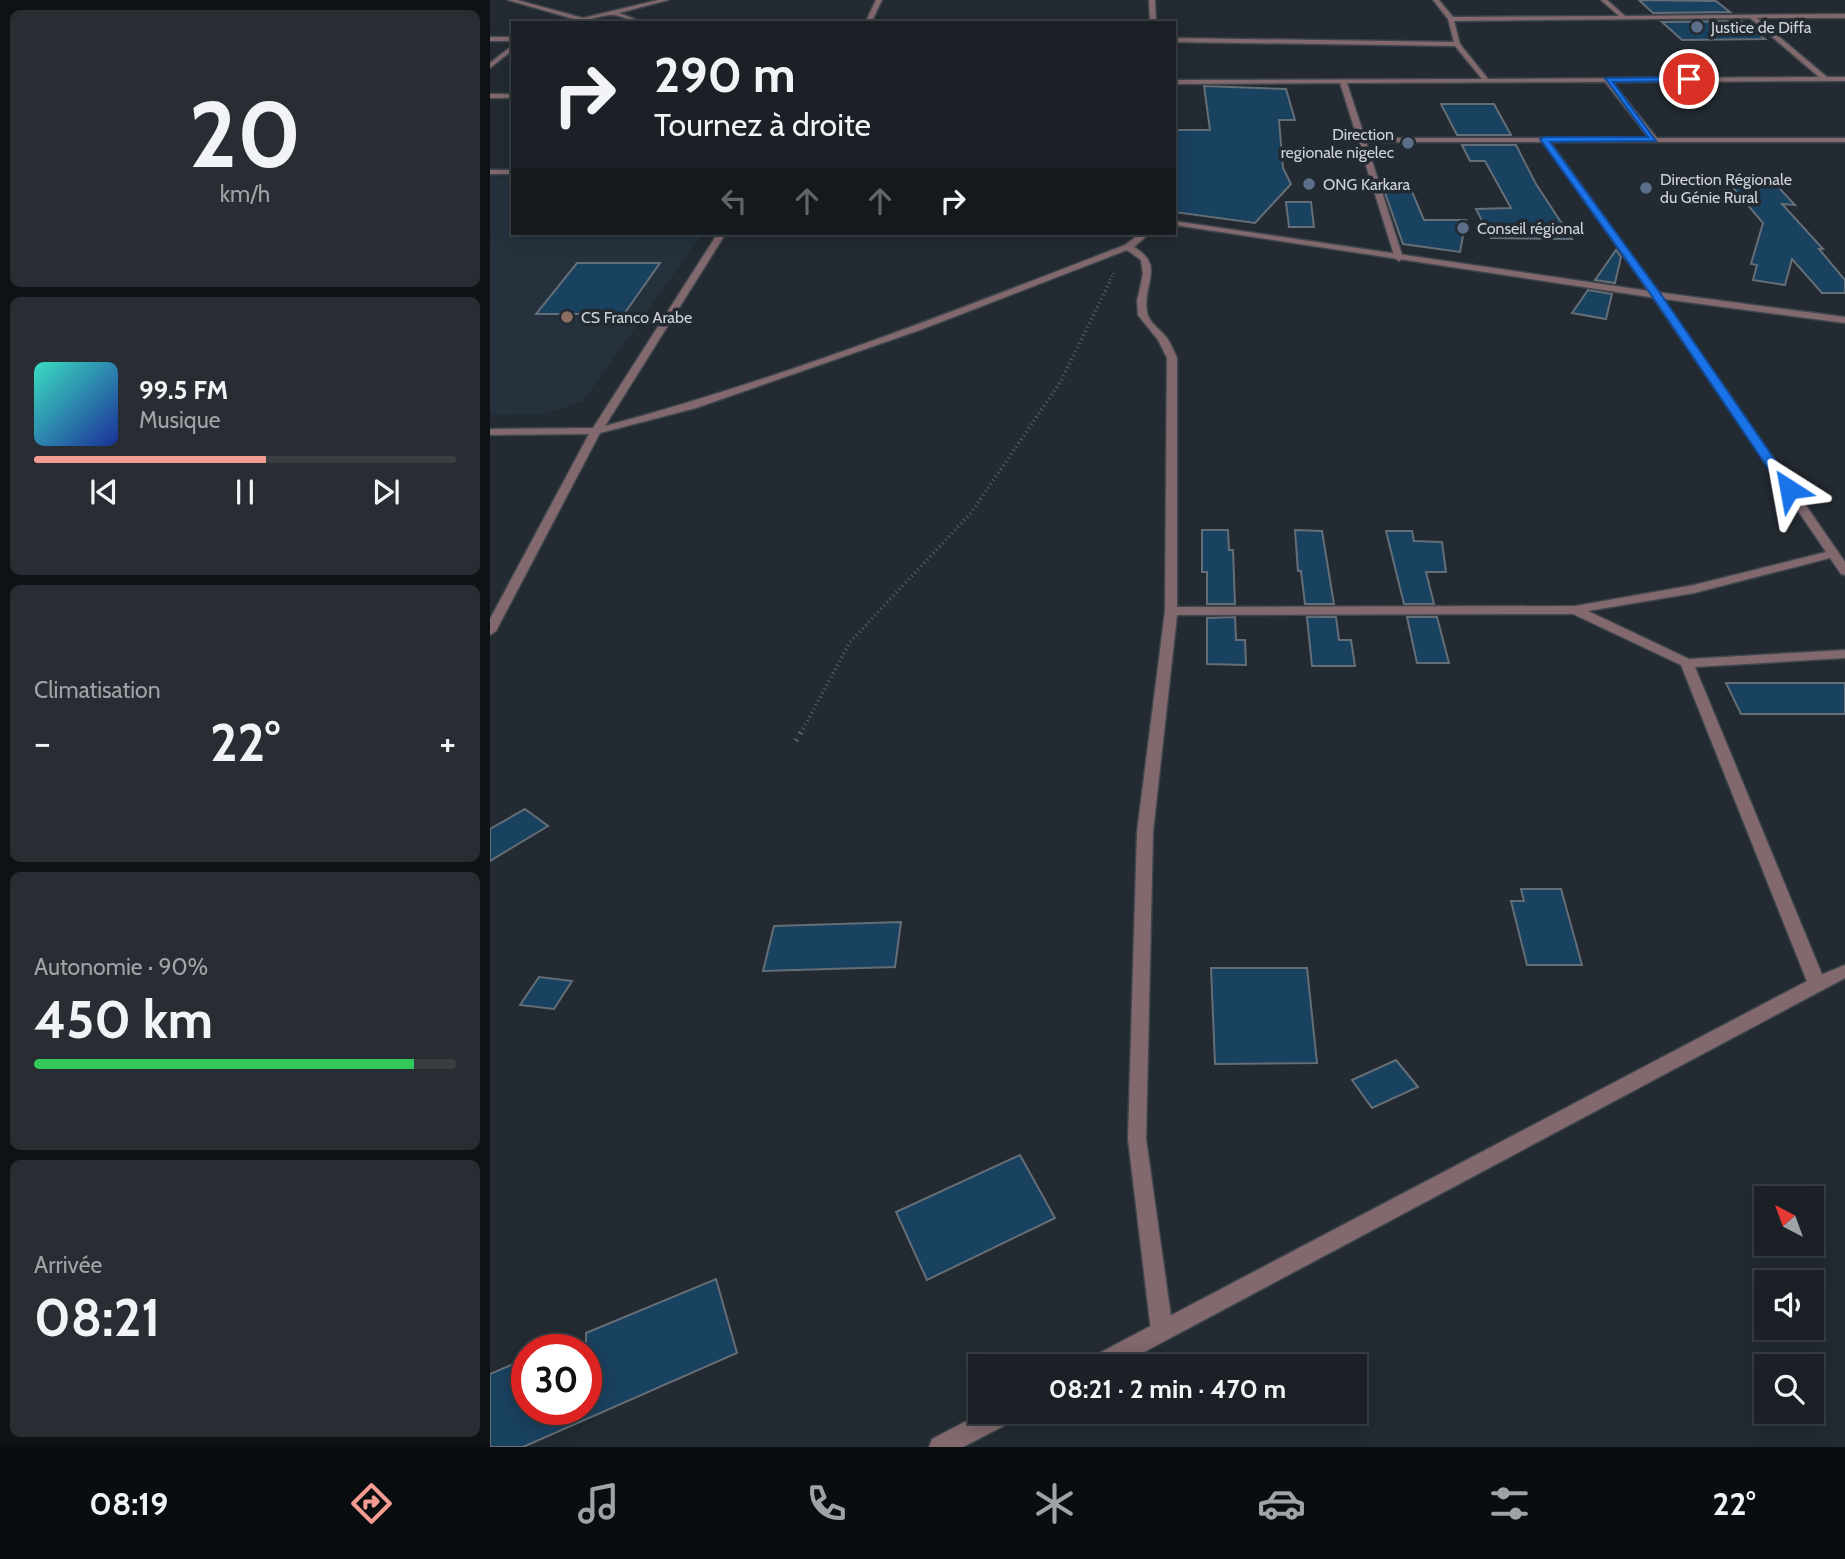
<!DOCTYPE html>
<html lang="fr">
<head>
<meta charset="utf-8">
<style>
  :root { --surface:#1a2025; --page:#272d32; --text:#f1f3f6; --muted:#9fa3a7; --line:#383e42; --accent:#f59c92 }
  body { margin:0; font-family:Cabin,sans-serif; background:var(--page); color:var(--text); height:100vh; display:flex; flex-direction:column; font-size:26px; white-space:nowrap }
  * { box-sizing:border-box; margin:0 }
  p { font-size:23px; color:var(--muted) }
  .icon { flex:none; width:38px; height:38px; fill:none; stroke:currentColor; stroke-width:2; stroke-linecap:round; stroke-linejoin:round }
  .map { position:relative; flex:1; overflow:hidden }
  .panel { display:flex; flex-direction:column; gap:10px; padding:10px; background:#0e1214; width:490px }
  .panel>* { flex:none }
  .hud { position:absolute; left:21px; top:21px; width:665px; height:214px; border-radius:0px; box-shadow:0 4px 18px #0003,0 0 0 2px var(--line); background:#1a2025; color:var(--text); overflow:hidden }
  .needle { width:46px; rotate:319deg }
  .fabs { position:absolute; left:1264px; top:1186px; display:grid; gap:14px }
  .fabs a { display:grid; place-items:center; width:70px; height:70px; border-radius:0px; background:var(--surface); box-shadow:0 4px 18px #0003,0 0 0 2px var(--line); font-size:35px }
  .speed { position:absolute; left:21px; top:1334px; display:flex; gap:14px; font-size:35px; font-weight:700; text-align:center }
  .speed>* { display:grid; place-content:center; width:91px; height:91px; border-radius:50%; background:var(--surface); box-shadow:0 4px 18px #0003,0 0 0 2px var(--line); line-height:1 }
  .speed .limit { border:10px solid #d22; background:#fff; color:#111 }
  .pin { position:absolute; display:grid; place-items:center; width:60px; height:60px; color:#fff; margin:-30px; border:4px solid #fff; border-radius:50%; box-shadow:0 2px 7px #0007 }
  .me { position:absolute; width:77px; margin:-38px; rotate:326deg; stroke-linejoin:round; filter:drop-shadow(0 0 5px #0008) }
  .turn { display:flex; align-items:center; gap:24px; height:147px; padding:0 28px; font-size:32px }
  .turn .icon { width:91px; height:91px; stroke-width:2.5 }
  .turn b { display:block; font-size:49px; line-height:60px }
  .lanes { display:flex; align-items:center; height:66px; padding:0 28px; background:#0003; justify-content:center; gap:35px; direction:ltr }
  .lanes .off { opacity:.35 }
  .big { font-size:52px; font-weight:700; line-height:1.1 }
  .panel .tile { flex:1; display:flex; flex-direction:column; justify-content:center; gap:10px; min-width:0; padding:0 24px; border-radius:10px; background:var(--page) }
  .panel .dial { align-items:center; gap:0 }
  .dial b { font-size:91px; line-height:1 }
  .song { display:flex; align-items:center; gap:21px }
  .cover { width:84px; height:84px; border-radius:10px; background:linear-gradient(135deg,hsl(170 70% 55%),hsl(230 70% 35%)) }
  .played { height:7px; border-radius:4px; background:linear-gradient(90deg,var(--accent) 55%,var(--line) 55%) }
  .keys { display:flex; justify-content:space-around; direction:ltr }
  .heat { display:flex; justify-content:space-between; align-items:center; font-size:38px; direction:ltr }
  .charge { height:10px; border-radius:5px; background:linear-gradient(90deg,#34c759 90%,var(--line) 0) }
  .trip { position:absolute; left:478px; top:1354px; width:399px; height:70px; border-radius:0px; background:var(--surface); box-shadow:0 4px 18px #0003,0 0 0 2px var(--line); font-weight:700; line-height:70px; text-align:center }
  .tab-bar { display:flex; height:112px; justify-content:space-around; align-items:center; background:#0a0d0f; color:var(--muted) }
  .tab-bar .icon { width:49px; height:49px }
  .tab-bar .current { color:var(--accent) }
  .tab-bar b { font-size:32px; color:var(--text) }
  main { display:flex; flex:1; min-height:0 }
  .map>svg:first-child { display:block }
  .built { fill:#25323e }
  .building { fill:#194160; stroke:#656e76; stroke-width:2 }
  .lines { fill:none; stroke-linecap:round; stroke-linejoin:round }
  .minor-casing { stroke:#3e454c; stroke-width:3 }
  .tertiary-casing { stroke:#3e454c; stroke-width:3 }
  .path-far2 { stroke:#596066; stroke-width:2.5; stroke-dasharray:1 2.5; stroke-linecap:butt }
  .path-far1 { stroke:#596066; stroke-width:3.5; stroke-dasharray:1 3.5; stroke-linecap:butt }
  .path { stroke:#596066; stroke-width:5; stroke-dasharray:2 6; stroke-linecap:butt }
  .minor { fill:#81696d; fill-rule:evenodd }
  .tertiary { fill:#81696d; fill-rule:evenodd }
  .route { fill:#1a73e8; stroke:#114b97; stroke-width:2 }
  .service-dot { fill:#5c6f8a; stroke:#232a31; stroke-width:2.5 }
  .education-dot { fill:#8d6e63; stroke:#232a31; stroke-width:2.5 }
  .labels { text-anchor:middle; stroke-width:7; stroke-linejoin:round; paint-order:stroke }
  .far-poi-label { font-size:16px; fill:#ced3d7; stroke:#232a31; text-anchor:start }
</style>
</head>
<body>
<main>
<section class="panel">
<div class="tile dial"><b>20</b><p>km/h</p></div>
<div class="tile">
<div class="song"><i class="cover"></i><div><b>99.5 FM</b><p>Musique</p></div></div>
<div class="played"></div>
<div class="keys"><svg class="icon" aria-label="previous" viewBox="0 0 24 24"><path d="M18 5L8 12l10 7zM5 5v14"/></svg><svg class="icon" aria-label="pause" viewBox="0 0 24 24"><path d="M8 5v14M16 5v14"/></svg><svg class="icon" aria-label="next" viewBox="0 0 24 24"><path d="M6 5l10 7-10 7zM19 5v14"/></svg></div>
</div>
<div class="tile"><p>Climatisation</p>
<div class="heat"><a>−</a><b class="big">22°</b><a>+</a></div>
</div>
<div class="tile"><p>Autonomie · 90%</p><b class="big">450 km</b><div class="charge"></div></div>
<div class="tile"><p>Arrivée</p><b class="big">08:21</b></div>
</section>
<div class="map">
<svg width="1355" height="1447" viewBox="0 0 1355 1447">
  <rect width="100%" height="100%" fill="#232a31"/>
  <polygon class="built" points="0,177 23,177 23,233 213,233 93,401 55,414 0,415"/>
  <g class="building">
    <polygon points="1149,0 1226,1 1240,12 1163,13"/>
    <polygon points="1251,21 1275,39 1192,40 1172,22"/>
    <polygon points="714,86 796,89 805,120 789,120 793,168 801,184 765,223 684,212 684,130 720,130"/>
    <polygon points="951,104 1004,104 1021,135 967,135"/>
    <polygon points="972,145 1026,145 1046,184 1082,239 1001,238 986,209 1021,208 995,161 980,161"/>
    <polygon points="1234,177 1279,177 1305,205 1292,204 1333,249 1329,249 1355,280 1355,293 1332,293 1302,259 1295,285 1263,280 1267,265 1261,264 1273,223"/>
    <polygon points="893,187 920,187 934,220 976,220 970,252 913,244"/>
    <polygon points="796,202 821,202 824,227 799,227"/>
    <polygon points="1126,250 1131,257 1125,283 1105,280"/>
    <polygon points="87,263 170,263 134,314 46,314"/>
    <polygon points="1098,290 1122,294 1116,319 1082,313"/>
    <polygon points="712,530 738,530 739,550 743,550 745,604 717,604 717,572 712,572"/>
    <polygon points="805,530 832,531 844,604 815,604 811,571 808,571"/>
    <polygon points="896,531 922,531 924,541 952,542 956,572 936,572 944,604 914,604"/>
    <polygon points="745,617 746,640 755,640 756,665 717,664 717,618"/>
    <polygon points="817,617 846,617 849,640 861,640 865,666 822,666"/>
    <polygon points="917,617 947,617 959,663 927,663"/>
    <polygon points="1236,683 1355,683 1355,714 1251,714"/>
    <polygon points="35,809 58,826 0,861 0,829"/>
    <polygon points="1031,889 1071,889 1092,965 1037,965 1021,901 1034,901"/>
    <polygon points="411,922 405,967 273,971 284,926"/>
    <polygon points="721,968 817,968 827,1063 725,1064"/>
    <polygon points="49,977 82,981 64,1009 30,1005"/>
    <polygon points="906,1060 928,1087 882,1108 862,1080"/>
    <polygon points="530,1155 565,1218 437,1280 406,1212"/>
    <polygon points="226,1279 247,1353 33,1447 0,1447 0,1374 37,1358 37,1409 96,1409 96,1333"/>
  </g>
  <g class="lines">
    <g class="minor-casing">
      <g id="minor">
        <path d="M 18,0 L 27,0 L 93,18 L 168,0 L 178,0 L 129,13 L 155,23 C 143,23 131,14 120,15 C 106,16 93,23 78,23 L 87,20 Z"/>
        <polygon points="386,0 392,0 381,23 375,23"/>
        <path d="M 943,0 L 949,0 L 963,17 L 1129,16 L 1111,0 L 1117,0 L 1135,16 L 1355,14 L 1355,18 L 1267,18 L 1337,77 L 1355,77 L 1355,81 L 1122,82 L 1167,138 L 1355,138 L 1355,142 L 1060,142 L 1169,293 L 1355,562 L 1355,575 L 1351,574 L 1340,558 L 1204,593 L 1098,611 L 1199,659 L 1355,650 L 1355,658 L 1205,667 L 1336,984 L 1333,989 L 1327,991 L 1321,989 L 1318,984 L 1191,665 L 1083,614 L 687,615 L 663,832 L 656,1139 L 683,1331 L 679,1338 L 672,1341 L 665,1338 L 661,1331 L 638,1139 L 647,832 L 675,611 L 677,358 L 668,340 L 648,315 L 647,301 L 653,274 L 651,260 L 637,250 L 430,330 L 206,408 L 110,433 L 6,631 L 0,635 L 0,619 L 99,434 L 0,435 L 0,429 L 103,428 L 228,233 L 236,233 L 115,426 C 292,379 464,311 635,245 L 651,233 L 660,233 L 644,247 C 676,266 652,284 657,312 C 659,323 670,329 677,338 C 681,344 684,351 687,358 L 687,607 L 1085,606 L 1204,585 L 1336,552 L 1162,296 L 1053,142 L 876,142 L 913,258 L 909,261 L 905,258 L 850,83 L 684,84 L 684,80 L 992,79 L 965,46 L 684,42 L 684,38 L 964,42 L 958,19 ZM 1260,18 L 1329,77 L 998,79 L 970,44 L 964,21 ZM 1115,82 L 1159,138 L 875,138 L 857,83 Z"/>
        <rect x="0" y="37" width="23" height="4"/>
        <polygon points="23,45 23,50 0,68 0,63"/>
        <rect x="0" y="94" width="23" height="4"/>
      </g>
    </g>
    <g class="tertiary-casing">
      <g id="tertiary">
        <polygon points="659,0 665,0 666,23 660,23"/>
        <rect x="0" y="170" width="23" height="4"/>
        <polygon points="684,221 1166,292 1355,317 1355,323 1166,298 684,225"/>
        <polygon points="1355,965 1355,978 626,1367 593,1367 596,1360 1321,979"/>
        <polygon points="494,1412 528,1412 525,1420 473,1447 439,1447 442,1439"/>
      </g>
    </g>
    <polyline class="path-far2" points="620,280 624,273"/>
    <polyline class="path-far1" points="313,729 360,642 481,513 571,381 621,279"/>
    <polyline class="path" points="306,741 314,727"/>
    <use href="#minor" class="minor"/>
    <use href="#tertiary" class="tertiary"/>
  </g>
  <polygon class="route" points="1199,77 1202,81 1123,82 1166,141 1060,142 1170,293 1305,489 1299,493 1294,492 1162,296 1050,139 1054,137 1158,137 1115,78"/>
  <g class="service-dot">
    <circle cx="1207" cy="27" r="7"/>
    <circle cx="918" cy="143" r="7"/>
    <circle cx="819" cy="184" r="7"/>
    <circle cx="1156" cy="188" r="7"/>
    <circle cx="973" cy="228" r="7"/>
  </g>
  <circle class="education-dot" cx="77" cy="317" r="7"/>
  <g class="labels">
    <g class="far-poi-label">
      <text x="1221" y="33">Justice de Diffa</text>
      <text x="904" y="140" text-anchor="end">Direction<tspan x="904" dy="18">regionale nigelec</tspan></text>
      <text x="1170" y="185">Direction Régionale<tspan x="1170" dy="18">du Génie Rural</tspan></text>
      <text x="833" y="190">ONG Karkara</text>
      <text x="987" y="234">Conseil régional</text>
      <text x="91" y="323">CS Franco Arabe</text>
    </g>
  </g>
</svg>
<div class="fabs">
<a><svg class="needle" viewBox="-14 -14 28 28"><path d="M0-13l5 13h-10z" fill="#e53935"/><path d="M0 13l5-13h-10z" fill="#9fa3a7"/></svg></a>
<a><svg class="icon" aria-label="sound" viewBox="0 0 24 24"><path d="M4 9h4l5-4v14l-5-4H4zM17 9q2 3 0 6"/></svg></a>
<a><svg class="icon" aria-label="search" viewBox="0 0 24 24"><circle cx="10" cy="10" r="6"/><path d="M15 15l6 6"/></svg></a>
</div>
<div class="speed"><div class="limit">30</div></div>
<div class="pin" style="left:1199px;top:79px;background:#d93025"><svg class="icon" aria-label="arrive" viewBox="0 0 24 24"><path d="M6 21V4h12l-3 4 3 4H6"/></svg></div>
<svg class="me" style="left:1299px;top:489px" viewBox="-20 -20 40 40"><path d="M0-17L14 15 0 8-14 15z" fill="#1a73e8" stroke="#fff" stroke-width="4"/></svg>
<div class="trip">08:21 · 2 min · 470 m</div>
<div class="hud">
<div class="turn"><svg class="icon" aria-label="right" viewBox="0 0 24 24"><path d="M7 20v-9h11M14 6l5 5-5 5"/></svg><div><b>290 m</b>Tournez à droite</div></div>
<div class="lanes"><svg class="icon off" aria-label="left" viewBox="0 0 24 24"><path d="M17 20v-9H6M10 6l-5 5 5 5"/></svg><svg class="icon off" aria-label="ahead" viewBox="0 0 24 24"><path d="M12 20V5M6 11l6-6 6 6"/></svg><svg class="icon off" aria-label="ahead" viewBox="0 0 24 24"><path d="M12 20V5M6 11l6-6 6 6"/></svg><svg class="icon" aria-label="right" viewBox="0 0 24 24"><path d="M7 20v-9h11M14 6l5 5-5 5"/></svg></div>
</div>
</div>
</main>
<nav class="tab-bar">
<b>08:19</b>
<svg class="icon current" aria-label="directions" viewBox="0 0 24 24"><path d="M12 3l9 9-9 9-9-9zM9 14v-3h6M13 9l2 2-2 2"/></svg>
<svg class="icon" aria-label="music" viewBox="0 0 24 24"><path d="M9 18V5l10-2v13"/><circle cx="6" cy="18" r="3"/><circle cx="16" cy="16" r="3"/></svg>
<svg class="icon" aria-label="phone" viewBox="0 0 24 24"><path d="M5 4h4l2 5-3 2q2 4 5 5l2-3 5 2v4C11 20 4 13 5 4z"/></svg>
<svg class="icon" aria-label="climate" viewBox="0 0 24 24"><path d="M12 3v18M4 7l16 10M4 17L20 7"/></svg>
<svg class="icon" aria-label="car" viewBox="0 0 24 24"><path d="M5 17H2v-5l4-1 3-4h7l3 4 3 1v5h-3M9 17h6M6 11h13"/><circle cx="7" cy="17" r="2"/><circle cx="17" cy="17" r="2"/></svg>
<svg class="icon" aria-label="filters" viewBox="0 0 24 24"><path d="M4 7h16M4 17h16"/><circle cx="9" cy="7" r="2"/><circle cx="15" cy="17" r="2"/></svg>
<b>22°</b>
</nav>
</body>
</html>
